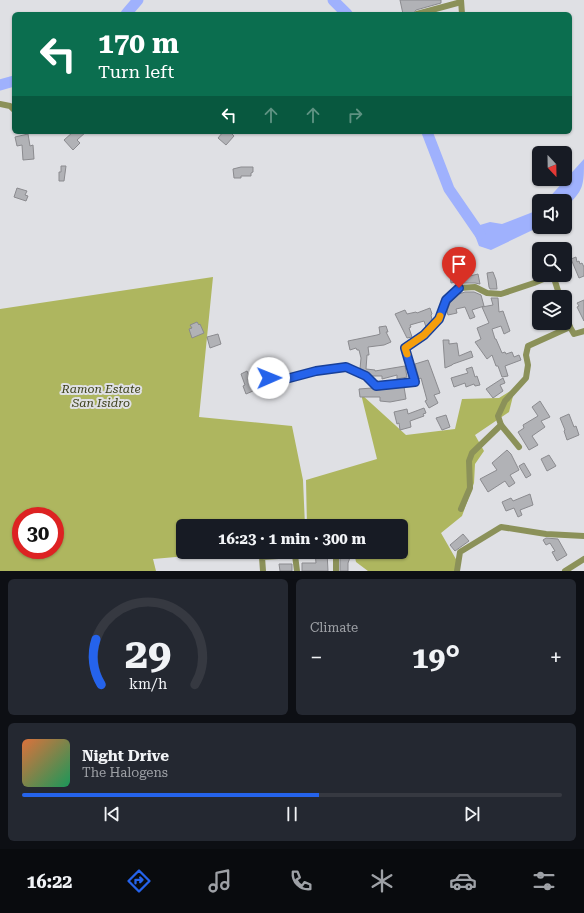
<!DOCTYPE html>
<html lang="en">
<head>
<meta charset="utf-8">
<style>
  :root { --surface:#171b24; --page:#242831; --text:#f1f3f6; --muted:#9ea1a6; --line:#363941; --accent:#2563eb }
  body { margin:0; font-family:"Roboto Serif",serif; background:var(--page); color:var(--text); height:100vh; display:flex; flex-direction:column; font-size:15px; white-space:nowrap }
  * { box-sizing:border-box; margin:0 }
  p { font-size:13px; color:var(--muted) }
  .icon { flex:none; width:22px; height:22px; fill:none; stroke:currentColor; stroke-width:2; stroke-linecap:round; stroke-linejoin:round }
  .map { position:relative; height:571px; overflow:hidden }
  .panel { display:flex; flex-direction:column; gap:8px; padding:8px; background:#0d0f14; flex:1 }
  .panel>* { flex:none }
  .banner { position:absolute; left:12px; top:12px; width:560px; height:122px; border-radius:6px; box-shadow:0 1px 3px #0004; background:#0b6e4f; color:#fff; overflow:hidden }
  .needle { width:26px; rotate:158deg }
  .tools { position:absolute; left:532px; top:146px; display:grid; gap:8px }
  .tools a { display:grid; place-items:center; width:40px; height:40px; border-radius:6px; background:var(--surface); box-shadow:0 1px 3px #0004; font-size:20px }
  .speed { position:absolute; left:12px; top:507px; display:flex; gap:8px; font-size:20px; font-weight:700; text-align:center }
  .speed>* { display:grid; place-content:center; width:52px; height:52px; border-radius:50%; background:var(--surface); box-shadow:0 1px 3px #0004; line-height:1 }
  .speed .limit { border:6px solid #d22; background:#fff; color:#111 }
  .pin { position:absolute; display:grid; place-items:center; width:34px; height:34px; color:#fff; margin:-41px -17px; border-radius:50% 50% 50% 0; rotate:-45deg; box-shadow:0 0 4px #0007 }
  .pin .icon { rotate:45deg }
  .me { position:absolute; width:44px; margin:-22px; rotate:89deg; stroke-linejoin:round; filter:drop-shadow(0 0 3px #0008) }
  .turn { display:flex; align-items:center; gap:14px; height:84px; padding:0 20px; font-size:18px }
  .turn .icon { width:52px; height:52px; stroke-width:2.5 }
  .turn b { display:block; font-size:28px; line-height:34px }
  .lanes { display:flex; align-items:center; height:38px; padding:0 20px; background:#0003; justify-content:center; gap:20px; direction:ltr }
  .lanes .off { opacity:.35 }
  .big { font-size:30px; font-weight:700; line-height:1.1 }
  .panel .tile { flex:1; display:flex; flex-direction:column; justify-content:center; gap:6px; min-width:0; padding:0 14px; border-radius:6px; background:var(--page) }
  .panel .dial { align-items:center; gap:0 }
  .dial svg { height:104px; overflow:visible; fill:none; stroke:var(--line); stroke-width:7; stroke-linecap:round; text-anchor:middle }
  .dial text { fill:var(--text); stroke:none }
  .song { display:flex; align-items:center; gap:12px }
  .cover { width:48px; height:48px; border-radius:6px; background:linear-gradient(135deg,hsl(20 70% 55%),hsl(150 70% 35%)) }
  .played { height:4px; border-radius:2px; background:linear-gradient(90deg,var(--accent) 55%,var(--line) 55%) }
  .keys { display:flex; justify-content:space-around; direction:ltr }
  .heat { display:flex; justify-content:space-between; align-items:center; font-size:22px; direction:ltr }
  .panel .tiles { flex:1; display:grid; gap:8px; grid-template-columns:1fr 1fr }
  .tile:last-child { grid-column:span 2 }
  .trip { position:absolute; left:176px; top:519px; width:232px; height:40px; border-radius:6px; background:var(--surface); box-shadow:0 1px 3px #0004; font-weight:700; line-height:40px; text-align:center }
  .tab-bar { display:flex; height:64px; justify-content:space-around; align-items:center; background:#090b0e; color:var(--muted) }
  .tab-bar .icon { width:28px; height:28px }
  .tab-bar .selected { color:var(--accent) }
  .tab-bar b { font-size:18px; color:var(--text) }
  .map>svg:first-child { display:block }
  .forest { fill:#aeb65f; fill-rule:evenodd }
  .water { fill:#9fb1fd }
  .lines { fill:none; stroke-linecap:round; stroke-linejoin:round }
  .river { stroke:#9fb1fd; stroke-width:11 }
  .building { fill:#b1b2b6; stroke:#8b8b8f }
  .minor { stroke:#8b9159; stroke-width:6 }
  .route-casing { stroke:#184099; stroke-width:10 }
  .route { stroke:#2563eb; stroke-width:7 }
  .slow { stroke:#f59e0b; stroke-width:7 }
  .labels { text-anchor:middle; stroke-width:4; stroke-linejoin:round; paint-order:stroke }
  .park-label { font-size:12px; font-style:italic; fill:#3d401b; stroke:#dfe0e4 }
</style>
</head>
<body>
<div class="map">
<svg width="584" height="571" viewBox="0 0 584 571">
  <rect width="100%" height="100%" fill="#dfe0e4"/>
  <g class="forest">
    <path d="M 213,277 L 199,417 L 292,426 L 303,480 L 305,526 L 183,526 L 183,552 L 233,552 L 153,559 L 156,571 L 0,571 L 0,309 ZM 21,516 L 55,516 L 55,550 L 21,550 Z"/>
    <polygon points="515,388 509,412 475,435 484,451 475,464 474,483 462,516 441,533 457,561 455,571 368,571 356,562 354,552 401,552 401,526 307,526 306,480 377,459 361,394 406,435 455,429 462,399 499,398"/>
  </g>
  <g class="water">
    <path d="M 584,159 C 584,186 584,190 565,208 L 565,201 L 546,201 Z"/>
    <polygon points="539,207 539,227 491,250 479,246 471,225 472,222 480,225 490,222 502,224 533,212"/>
  </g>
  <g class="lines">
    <g class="river">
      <polyline points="333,0 347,14"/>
      <polyline points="126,14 138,0"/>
      <polyline points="0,85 14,81"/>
      <polyline points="427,132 449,189 480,234"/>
    </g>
  </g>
  <g class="building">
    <polygon points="400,0 441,0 441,3 416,10 413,14 403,14"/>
    <polygon points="73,132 86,132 77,140 80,143 73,150 64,140"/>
    <polygon points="223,132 230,132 234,136 226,145 218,138"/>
    <polygon points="28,134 30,146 33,145 34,159 23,160 22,145 17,146 15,137"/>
    <polygon points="61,166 66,166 64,181 59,181 59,172 61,172"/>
    <polygon points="241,167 253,167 253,172 251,173 251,176 241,176 241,178 234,178 233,169"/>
    <polygon points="17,188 27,191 25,195 28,196 26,201 14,197"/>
    <polygon points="576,257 577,262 579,261 580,264 582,263 584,267 584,276 579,278 571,259"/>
    <polygon points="458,263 461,281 451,283 449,265"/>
    <polygon points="493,272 496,280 497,289 490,289 489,287 487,273"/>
    <polygon points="478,274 480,284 475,283 463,283 462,278"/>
    <polygon points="465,292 474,292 481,295 484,306 472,310 475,317 470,319 465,307 456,309 457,313 448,315 447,311 450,303 459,294"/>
    <polygon points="491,298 498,298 499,312 503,311 510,331 504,334 501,326 492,329 495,339 496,339 502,353 505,352 506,354 512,352 514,357 519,355 521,360 505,366 508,376 502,377 498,366 496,366 492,355 487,359 475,342 481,339 477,328 489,323 482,307 493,305"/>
    <polygon points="584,300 584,321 577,307 579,306 577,303"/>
    <polygon points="430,308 432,314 431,315 432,320 426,327 424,321 410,325 411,327 409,328 412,337 407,338 395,314 405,310 407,314 416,312 417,313"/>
    <polygon points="197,322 199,325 200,324 204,333 192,338 189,329 192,328 190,325"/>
    <polygon points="386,326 388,332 386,332 391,342 384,345 368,347 369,355 367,355 366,369 375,370 375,371 405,366 407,377 397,379 397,375 382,379 382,376 372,376 368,372 360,369 361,358 359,350 357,350 356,348 350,350 348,341 377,335 380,334 379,327"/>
    <polygon points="218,334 221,344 210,348 207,337"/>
    <polygon points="443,340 449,340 449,344 457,343 459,356 471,351 473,357 453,364 452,365 445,368"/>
    <polygon points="428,360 440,393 434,395 438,403 429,408 425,401 427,400 421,378 419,379 415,364"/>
    <polygon points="472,367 475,377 477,376 480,385 475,386 474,384 466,387 465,383 454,387 451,378 468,373 466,369"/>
    <polygon points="247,371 250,378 248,379 253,391 246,394 243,386 245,385 241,374"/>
    <polygon points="503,378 505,383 500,385 503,391 493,398 486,389"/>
    <polygon points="404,387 406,399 390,402 380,401 380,397 360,397 359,389 372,388 377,390"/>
    <polygon points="540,401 550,417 541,421 545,427 532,436 538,445 529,450 518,432 524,428 523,425 538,416 532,407"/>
    <polygon points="424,408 426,413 423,414 424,416 410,421 411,427 400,430 399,423 397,424 394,412 407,409 408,414"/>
    <polygon points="569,414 574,427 576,426 579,435 567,440 564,431 565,430 560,418"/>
    <polygon points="446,415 450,427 442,430 436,418"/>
    <polygon points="507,450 511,454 519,470 510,475 515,483 509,487 505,481 488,492 480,479 497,470 492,463"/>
    <polygon points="549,455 556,466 547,471 541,459"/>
    <polygon points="524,463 531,475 526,478 519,466"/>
    <polygon points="530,494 533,505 520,510 522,515 518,517 514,508 506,511 502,502 511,498 513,501"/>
    <polygon points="463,534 469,541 455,551 450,545"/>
    <polygon points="546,538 558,539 567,555 557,561 552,552 555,551 550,543 546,545 543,540"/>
    <polygon points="315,552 327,552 328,571 302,571 302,563 316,563"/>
    <polygon points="340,552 352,552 348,563 348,571 340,571"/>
    <polygon points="279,564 292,564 292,571 280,571"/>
  </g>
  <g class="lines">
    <g class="minor">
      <polyline points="461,0 462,14"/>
      <polyline points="417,14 461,2"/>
      <polyline points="0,104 10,106 14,110"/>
      <polyline points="565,312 570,327 574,334 584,331"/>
      <polyline points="256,377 282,380 316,371 346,367 366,376 376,386 415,381 405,349 424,335 439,319 446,300 459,288 475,287 487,293 501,294 534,283 553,275 560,297"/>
      <polyline points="519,447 501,425 498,416 505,401 526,378 528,365 526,355 528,346 570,327"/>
      <polyline points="461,509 470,488 469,461 472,453 501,425"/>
      <polyline points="263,571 262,557 295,555 297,571"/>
      <polyline points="336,571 336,552"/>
      <polyline points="457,571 460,552 501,527 546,534 584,536"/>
      <polyline points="565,571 584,559"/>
    </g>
  </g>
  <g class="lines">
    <g class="route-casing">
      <polyline id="route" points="269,378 282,380 316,371 346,367 366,376 376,386 415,382 405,348 424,335 439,319 446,300 459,288"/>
    </g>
    <use href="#route" class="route"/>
    <polyline class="slow" points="407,354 405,348 424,335 439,319 440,316"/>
  </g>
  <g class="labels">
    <g class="park-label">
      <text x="101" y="393">Ramon Estate<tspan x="101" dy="14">San Isidro</tspan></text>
    </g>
  </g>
</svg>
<div class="tools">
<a><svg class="needle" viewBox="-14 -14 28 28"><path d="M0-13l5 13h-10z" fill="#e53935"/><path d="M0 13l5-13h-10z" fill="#9ea1a6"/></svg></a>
<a><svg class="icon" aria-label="sound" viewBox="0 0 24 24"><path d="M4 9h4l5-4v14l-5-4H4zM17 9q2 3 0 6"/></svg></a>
<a><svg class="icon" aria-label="search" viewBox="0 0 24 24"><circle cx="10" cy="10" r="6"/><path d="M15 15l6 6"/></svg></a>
<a><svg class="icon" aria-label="layers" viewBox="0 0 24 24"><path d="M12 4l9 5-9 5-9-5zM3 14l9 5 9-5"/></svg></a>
</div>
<div class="speed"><div class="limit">30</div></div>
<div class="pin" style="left:459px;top:288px;background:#d93025"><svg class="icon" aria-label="arrive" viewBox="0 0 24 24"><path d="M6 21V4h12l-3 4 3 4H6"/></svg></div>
<svg class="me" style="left:269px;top:378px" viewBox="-20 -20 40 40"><circle r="19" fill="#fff"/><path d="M0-13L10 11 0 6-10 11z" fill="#2563eb"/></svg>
<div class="trip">16:23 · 1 min · 300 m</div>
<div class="banner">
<div class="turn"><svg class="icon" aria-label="left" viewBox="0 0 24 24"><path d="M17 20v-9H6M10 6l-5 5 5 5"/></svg><div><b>170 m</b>Turn left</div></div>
<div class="lanes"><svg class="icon" aria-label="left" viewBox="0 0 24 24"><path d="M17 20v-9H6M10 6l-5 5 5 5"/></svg><svg class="icon off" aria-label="ahead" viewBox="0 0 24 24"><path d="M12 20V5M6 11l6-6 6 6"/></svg><svg class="icon off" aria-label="ahead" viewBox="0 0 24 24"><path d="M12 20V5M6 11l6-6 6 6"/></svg><svg class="icon off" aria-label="right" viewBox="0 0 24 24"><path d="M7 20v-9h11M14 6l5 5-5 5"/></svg></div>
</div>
</div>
<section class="panel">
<div class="tiles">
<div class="tile dial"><svg viewBox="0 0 100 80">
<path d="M14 69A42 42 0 1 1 86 69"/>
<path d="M14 69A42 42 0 0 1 10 34" stroke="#2563eb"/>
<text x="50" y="56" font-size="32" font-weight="700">29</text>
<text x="50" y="72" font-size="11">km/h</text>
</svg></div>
<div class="tile"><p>Climate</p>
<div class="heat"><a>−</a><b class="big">19°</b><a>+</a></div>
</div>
<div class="tile">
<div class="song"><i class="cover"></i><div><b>Night Drive</b><p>The Halogens</p></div></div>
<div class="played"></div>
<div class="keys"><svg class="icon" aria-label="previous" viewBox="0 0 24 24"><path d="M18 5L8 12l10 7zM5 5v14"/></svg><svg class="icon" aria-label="pause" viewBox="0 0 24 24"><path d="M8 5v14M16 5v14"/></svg><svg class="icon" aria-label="next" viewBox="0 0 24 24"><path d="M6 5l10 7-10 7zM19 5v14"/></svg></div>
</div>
</div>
</section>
<nav class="tab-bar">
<b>16:22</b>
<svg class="icon selected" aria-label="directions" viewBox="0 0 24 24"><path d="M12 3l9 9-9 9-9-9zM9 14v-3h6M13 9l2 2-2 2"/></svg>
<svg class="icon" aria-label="music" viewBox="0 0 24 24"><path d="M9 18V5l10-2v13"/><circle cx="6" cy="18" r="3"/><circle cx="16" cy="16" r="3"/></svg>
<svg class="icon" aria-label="phone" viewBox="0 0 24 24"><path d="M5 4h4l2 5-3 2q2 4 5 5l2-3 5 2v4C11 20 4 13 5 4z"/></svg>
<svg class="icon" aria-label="climate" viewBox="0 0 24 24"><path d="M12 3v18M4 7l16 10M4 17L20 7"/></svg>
<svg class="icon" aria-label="car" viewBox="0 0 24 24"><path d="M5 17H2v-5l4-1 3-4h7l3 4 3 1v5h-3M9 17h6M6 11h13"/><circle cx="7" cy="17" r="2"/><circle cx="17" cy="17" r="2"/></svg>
<svg class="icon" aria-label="filters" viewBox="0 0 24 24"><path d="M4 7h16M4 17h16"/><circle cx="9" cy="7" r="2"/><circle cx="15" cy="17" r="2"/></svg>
</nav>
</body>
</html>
